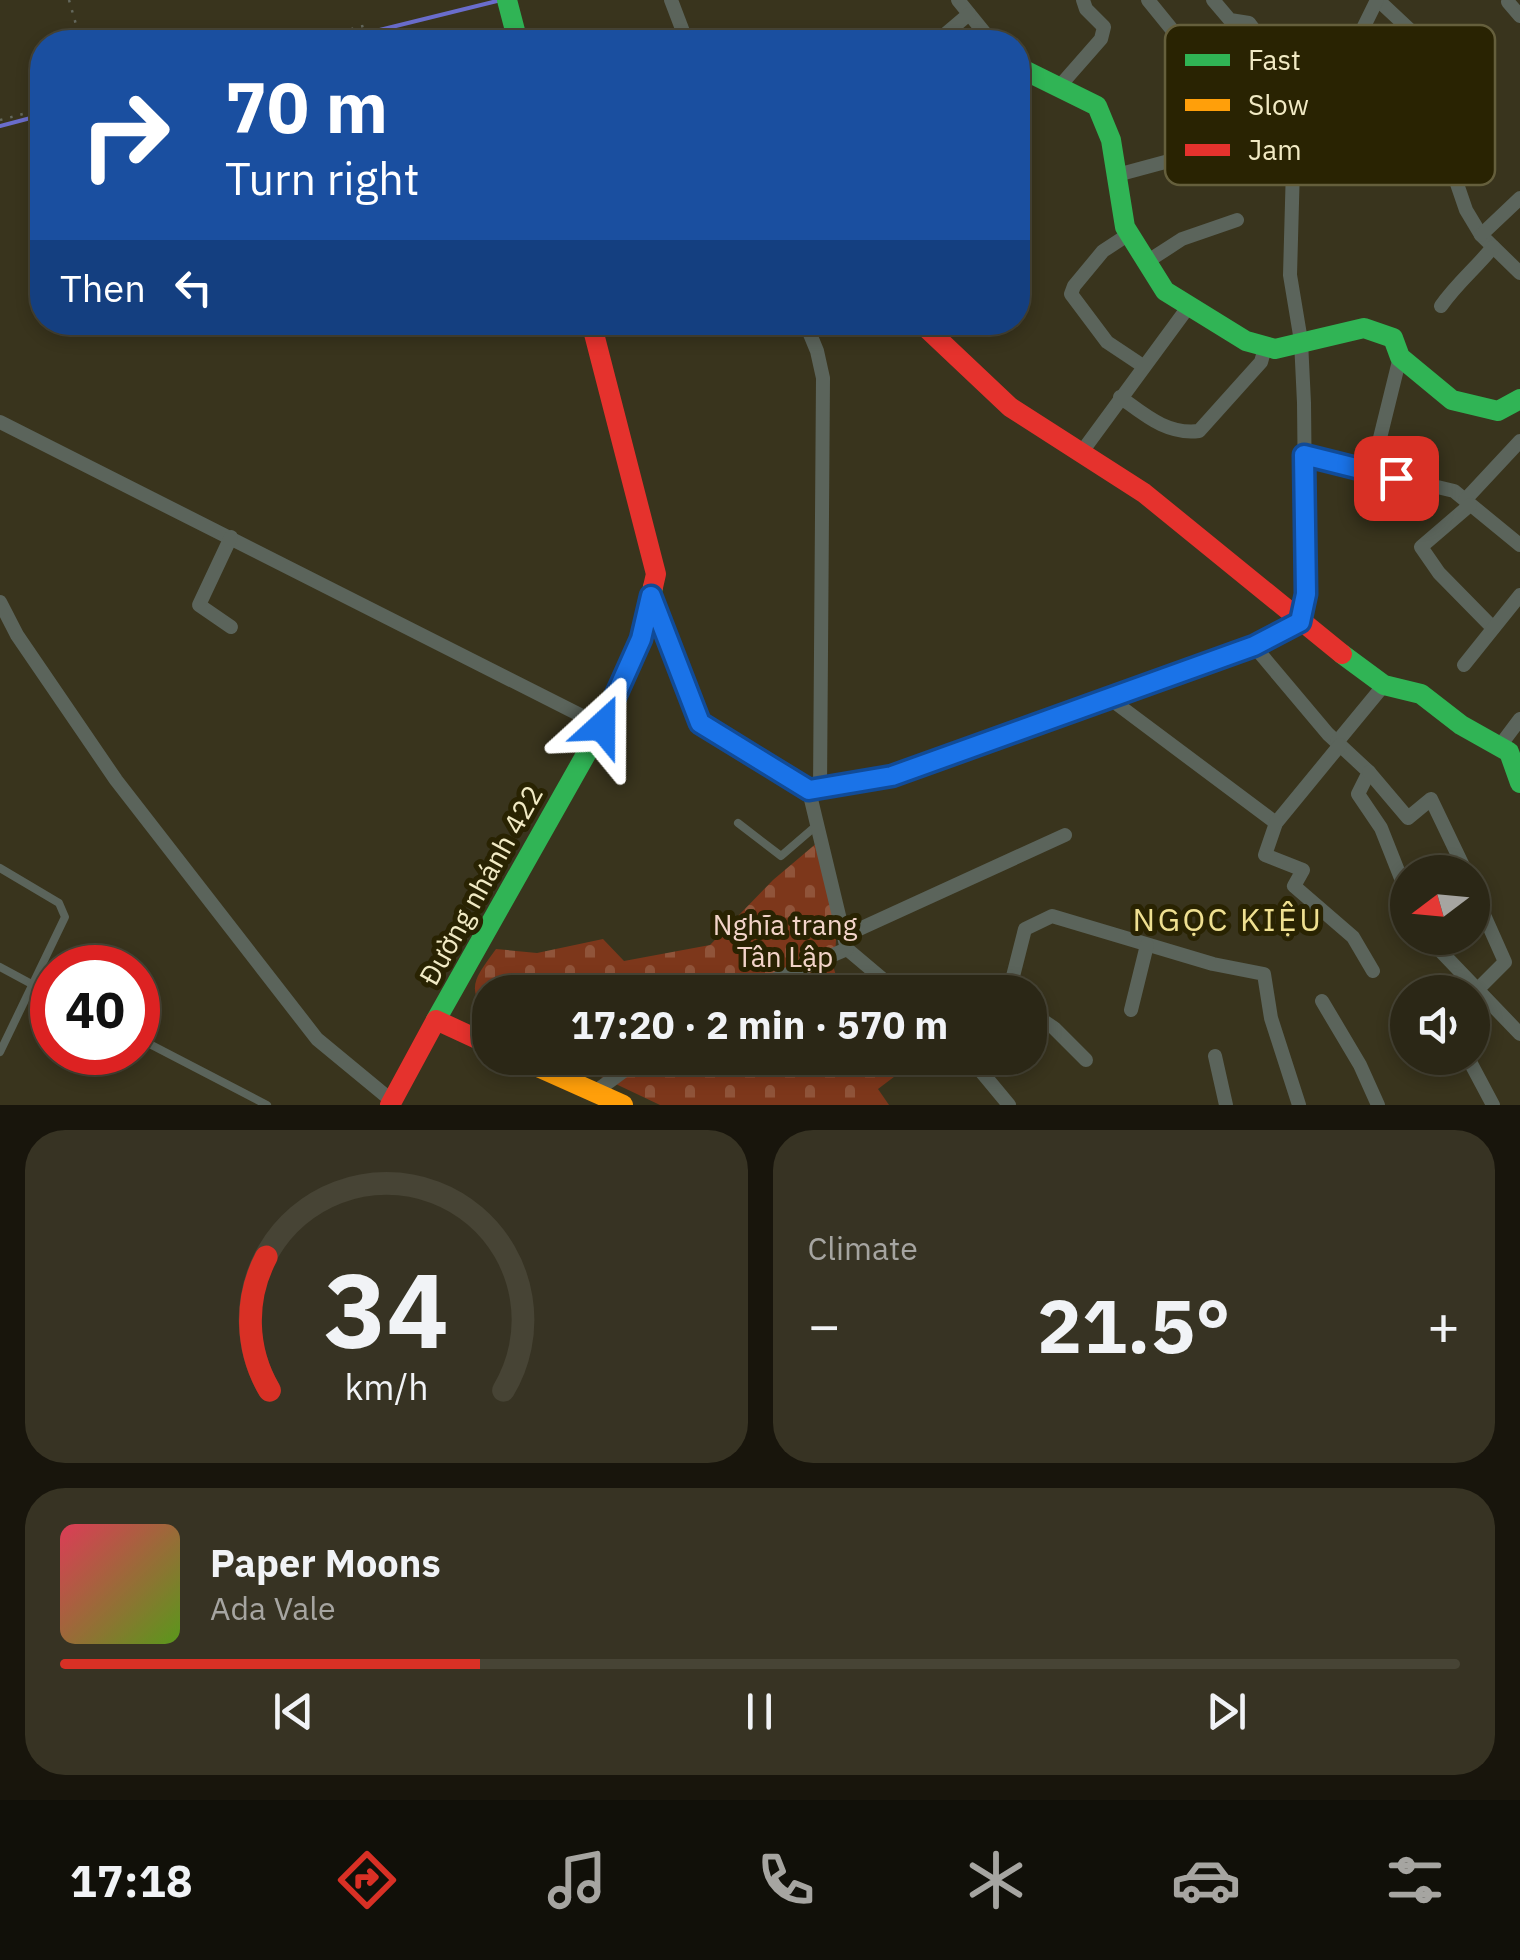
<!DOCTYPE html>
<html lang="en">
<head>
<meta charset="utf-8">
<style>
  :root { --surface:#2b2716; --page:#373323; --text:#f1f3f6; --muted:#a6a5a1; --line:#474435; --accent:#d93025 }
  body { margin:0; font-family:"IBM Plex Sans",sans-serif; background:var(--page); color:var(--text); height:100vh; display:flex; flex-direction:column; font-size:38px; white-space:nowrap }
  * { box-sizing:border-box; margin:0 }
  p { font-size:32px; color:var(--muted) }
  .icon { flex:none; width:55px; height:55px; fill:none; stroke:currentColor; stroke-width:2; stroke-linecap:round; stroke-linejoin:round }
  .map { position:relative; height:1105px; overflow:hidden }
  .drawer { display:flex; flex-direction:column; gap:25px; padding:25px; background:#18150c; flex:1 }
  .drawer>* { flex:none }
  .banner { position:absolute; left:30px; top:30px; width:1000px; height:305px; border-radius:40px; box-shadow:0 5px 15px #0003,0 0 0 2px var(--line); background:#1a4fa0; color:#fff; overflow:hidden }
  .needle { width:65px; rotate:254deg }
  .controls { position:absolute; left:1390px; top:855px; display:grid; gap:20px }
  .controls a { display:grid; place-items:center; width:100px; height:100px; border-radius:50%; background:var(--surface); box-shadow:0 5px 15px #0003,0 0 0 2px var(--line); font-size:50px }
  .speed { position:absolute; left:30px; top:945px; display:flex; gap:20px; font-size:50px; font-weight:700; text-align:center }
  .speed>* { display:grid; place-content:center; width:130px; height:130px; border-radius:50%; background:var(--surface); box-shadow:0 5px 15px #0003,0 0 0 2px var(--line); line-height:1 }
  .speed .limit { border:15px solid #d22; background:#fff; color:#111 }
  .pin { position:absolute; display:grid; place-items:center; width:85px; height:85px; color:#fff; margin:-42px; border-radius:20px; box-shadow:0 5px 15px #0006 }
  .me { position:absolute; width:110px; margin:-55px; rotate:24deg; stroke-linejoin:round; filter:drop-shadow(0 0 8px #0008) }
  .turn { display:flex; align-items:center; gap:35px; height:210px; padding:0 30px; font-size:45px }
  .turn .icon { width:130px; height:130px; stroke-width:2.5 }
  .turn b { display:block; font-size:70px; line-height:85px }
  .then { display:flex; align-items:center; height:95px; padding:0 30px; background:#0003; gap:20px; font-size:38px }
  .big { font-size:75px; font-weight:700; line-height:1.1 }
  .drawer .card { flex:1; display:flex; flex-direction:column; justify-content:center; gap:15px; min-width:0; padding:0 35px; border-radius:40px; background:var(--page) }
  .drawer .dial { align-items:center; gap:0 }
  .dial svg { height:260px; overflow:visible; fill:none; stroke:var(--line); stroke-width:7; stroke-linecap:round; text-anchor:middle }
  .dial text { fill:var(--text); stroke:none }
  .song { display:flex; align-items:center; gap:30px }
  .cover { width:120px; height:120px; border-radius:15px; background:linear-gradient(135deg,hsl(350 70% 55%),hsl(90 70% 35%)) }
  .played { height:10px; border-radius:5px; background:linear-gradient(90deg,var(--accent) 30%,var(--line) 30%) }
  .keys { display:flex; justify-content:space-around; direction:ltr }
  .heat { display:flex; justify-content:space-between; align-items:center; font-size:55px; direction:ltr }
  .drawer .tiles { flex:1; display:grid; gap:25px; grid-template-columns:1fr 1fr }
  .card:last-child { grid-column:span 2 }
  .trip { position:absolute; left:472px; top:975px; width:575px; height:100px; border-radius:40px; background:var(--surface); box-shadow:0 5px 15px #0003,0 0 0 2px var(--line); font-weight:700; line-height:100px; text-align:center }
  .tab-bar { display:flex; height:160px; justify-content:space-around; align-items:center; background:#111009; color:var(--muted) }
  .tab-bar .icon { width:70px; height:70px }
  .tab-bar .on { color:var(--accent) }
  .tab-bar b { font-size:45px; color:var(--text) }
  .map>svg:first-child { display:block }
  .cemetery { fill:url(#cemetery-stones) }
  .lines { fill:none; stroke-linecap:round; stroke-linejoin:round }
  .stream { stroke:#6a6dcc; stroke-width:4 }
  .path { stroke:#64685d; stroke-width:2.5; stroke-dasharray:2.5 8; stroke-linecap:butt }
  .lane { stroke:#5b645b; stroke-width:8 }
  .street { stroke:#5b645b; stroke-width:14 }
  .fast { stroke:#30b455; stroke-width:20 }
  .slow { stroke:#ff9f0a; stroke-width:20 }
  .jam { stroke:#e5322d; stroke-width:20 }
  .route-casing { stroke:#114b97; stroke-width:25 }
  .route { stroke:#1a73e8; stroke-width:18 }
  .labels { text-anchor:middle; stroke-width:10; stroke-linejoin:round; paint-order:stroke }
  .street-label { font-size:28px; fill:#f1eac4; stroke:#292302 }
  .park-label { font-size:28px; fill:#f3d4c9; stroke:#292302 }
  .quarter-label { font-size:32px; letter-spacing:2.5px; fill:#efe091; stroke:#292302 }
  .key { fill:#292302; stroke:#655f3c; stroke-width:2.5 }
  .key-label { font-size:28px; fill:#f1eac4 }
</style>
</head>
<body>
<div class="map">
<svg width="1520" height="1105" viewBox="0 0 1520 1105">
  <defs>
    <pattern id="cemetery-stones" width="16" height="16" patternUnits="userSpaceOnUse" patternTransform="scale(2.5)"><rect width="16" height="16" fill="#7d371b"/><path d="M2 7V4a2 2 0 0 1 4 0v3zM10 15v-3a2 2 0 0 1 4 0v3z" fill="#90543a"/></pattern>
  </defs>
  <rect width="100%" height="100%" fill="#39341d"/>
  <g class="cemetery">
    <path d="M 818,842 L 837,926 L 834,969 L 841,992 L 490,992 L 490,1020 C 465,987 474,980 496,949 L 537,953 L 603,939 L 624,961 L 710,945 L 773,880 Z"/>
    <polygon points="561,1058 905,1058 911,1064 878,1089 889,1105 660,1105"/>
  </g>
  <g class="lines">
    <g class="stream">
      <polyline points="331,42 501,0"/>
      <polyline points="0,126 42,115"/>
    </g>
    <g class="path">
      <polyline points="69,0 81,42"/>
      <polyline points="300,42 367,25"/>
      <polyline points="0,120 42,109"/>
    </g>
    <g class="lane">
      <polyline points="738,823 781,856 817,825"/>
      <polyline points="0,868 59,903 65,917 0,1052"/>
      <polyline points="0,967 52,995"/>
      <polyline points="138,1038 267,1105"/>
    </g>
    <g class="street">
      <polyline points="671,0 687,42"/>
      <polyline points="958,0 992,42"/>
      <polyline points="1148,0 1178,37"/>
      <polyline points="1213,0 1230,20 1249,23 1288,75"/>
      <polyline points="1378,0 1424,43"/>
      <polyline points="1508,2 1520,16"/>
      <polyline points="936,42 969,14"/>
      <polyline points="1338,74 1372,115 1419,66"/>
      <polyline points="1058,88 1101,39 1104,27 1086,9 1083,0"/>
      <polyline points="1432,151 1455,178 1466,210 1481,235 1520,273"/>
      <polyline points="1117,175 1254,138 1269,110 1323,42 1345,65"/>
      <polyline points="1129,234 1103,251 1074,286 1071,294 1107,342 1143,366"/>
      <polyline points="1481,235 1520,198"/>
      <polyline points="1145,263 1182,239 1237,220"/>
      <path d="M 1441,306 C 1457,283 1476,268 1493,247"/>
      <polyline points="805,322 817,351 823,378 820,789"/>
      <path d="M 1120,397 C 1145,415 1167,435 1199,431 L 1261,362 L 1265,348"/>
      <polyline points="0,422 602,726"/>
      <polyline points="1081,453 1189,306"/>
      <polyline points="1304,455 1454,491 1520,545"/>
      <polyline points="1368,471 1380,438 1400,357"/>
      <polyline points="1465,500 1520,441"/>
      <polyline points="1470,505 1421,547 1439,573 1493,628"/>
      <polyline points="231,537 199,605 231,627"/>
      <polyline points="651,596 700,723 809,791 847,949 898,992"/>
      <polyline points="0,602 17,635 116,780 317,1039 392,1101"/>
      <polyline points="1254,646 1328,734 1369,772 1358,794 1381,828 1408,896"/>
      <polyline points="1464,665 1520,595"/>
      <polyline points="1109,698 1276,823"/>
      <polyline points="1337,742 1384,685"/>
      <polyline points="1340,745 1276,823 1265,855 1303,870 1294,886 1353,937 1373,971"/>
      <polyline points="1499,747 1520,719"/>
      <polyline points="1369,772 1408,818 1431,799 1466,872"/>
      <polyline points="809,791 892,776 1254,646 1301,622 1306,594 1304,403 1301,341 1290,275 1294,131 1345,65 1377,0"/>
      <polyline points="1472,888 1505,962 1476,991"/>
      <polyline points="844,936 1065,835"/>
      <polyline points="1428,938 1520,1034"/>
      <polyline points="745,992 847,949"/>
      <polyline points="1009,992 1025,929 1052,916 1213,964 1264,974 1271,1018 1299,1105"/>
      <polyline points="1322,1001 1360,1065 1378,1105"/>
      <polyline points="1131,1010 1147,945"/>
      <polyline points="1030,1012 1054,1028 1086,1060"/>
      <polyline points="1215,1056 1226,1105"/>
      <polyline points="970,1058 1009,1105"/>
      <polyline points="1468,1058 1493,1105"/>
      <polyline points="595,1092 641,1058"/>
    </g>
    <g class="fast">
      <polyline points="507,0 518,42"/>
      <polyline points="1018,67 1097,106 1111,140 1125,227 1165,291 1246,341 1275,349 1364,328 1393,338 1400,357 1452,400 1498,411 1520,399"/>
      <polyline points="1342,654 1384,685 1421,694 1461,725 1509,752 1520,783"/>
      <polyline points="436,1020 602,726 641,639 653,587"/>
    </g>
    <polyline class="slow" points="518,1058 623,1105"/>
    <g class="jam">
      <polyline points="591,322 656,574 653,587"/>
      <polyline points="920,322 1010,407 1144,493 1342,654"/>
      <polyline points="390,1105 436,1020 490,1045"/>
    </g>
  </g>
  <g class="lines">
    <g class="route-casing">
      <polyline id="route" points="602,726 641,639 651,596 700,723 809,790 892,776 1254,646 1300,622 1306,594 1304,455 1396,478"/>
    </g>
    <use href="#route" class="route"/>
  </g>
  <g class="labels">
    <g class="street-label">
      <text transform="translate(481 885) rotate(-61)" y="10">Đường nhánh 422</text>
    </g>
    <g class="park-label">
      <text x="785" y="935">Nghĩa trang<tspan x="785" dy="32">Tân Lập</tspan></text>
    </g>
    <g class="quarter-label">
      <text x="1228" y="931">NGỌC KIỆU</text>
    </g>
  </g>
  <rect x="1165" y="25" width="330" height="160" rx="15" class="key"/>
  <rect x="1185" y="54" width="45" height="12" fill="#30b455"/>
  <rect x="1185" y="99" width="45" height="12" fill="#ff9f0a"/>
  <rect x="1185" y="144" width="45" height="12" fill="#e5322d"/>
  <g class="key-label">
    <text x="1248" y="70">Fast</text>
    <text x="1248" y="115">Slow</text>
    <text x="1248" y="160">Jam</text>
  </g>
</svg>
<div class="controls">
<a><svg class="needle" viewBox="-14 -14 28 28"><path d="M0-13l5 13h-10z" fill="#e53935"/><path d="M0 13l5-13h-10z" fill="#a6a5a1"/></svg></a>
<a><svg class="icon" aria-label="sound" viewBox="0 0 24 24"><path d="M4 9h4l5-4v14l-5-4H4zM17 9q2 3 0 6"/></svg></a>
</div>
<div class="speed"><div class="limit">40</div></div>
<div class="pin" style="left:1396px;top:478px;background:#d93025"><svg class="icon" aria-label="arrive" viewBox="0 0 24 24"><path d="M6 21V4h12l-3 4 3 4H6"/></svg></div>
<svg class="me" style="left:602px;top:726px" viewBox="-20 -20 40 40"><path d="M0-17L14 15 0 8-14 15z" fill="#1a73e8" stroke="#fff" stroke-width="4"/></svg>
<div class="trip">17:20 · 2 min · 570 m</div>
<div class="banner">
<div class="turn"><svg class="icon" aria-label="right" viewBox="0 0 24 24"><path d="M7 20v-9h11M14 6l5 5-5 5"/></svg><div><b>70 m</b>Turn right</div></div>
<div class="then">Then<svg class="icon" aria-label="left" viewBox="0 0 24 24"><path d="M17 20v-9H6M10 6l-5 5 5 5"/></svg></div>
</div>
</div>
<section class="drawer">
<div class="tiles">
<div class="card dial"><svg viewBox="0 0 100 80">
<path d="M14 69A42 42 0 1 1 86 69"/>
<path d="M14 69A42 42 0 0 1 13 28" stroke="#d93025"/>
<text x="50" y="56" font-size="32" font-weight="700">34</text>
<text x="50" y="72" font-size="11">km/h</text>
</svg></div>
<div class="card"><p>Climate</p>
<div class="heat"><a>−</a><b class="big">21.5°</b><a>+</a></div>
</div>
<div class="card">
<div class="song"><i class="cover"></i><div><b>Paper Moons</b><p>Ada Vale</p></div></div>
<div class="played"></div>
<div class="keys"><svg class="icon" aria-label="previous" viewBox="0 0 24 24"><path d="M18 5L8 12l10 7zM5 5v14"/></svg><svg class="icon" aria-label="pause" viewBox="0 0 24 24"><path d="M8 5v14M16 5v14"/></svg><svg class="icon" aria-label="next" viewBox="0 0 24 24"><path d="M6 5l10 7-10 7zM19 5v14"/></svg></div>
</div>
</div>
</section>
<nav class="tab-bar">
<b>17:18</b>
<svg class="icon on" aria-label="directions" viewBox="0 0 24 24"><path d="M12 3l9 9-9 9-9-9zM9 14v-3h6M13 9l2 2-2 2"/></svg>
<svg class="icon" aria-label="music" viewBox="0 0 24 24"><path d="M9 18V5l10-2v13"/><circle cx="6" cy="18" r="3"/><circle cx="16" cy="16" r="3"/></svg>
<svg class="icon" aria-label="phone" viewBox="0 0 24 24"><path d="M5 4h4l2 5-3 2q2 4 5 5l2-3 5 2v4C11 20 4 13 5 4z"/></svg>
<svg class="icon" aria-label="climate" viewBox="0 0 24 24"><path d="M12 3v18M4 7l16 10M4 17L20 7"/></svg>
<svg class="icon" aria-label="car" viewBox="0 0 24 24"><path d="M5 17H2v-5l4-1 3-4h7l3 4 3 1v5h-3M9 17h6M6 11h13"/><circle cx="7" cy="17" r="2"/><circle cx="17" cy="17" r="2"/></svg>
<svg class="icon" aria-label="filters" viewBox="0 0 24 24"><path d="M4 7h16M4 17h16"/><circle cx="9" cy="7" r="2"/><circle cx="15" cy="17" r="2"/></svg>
</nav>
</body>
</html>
